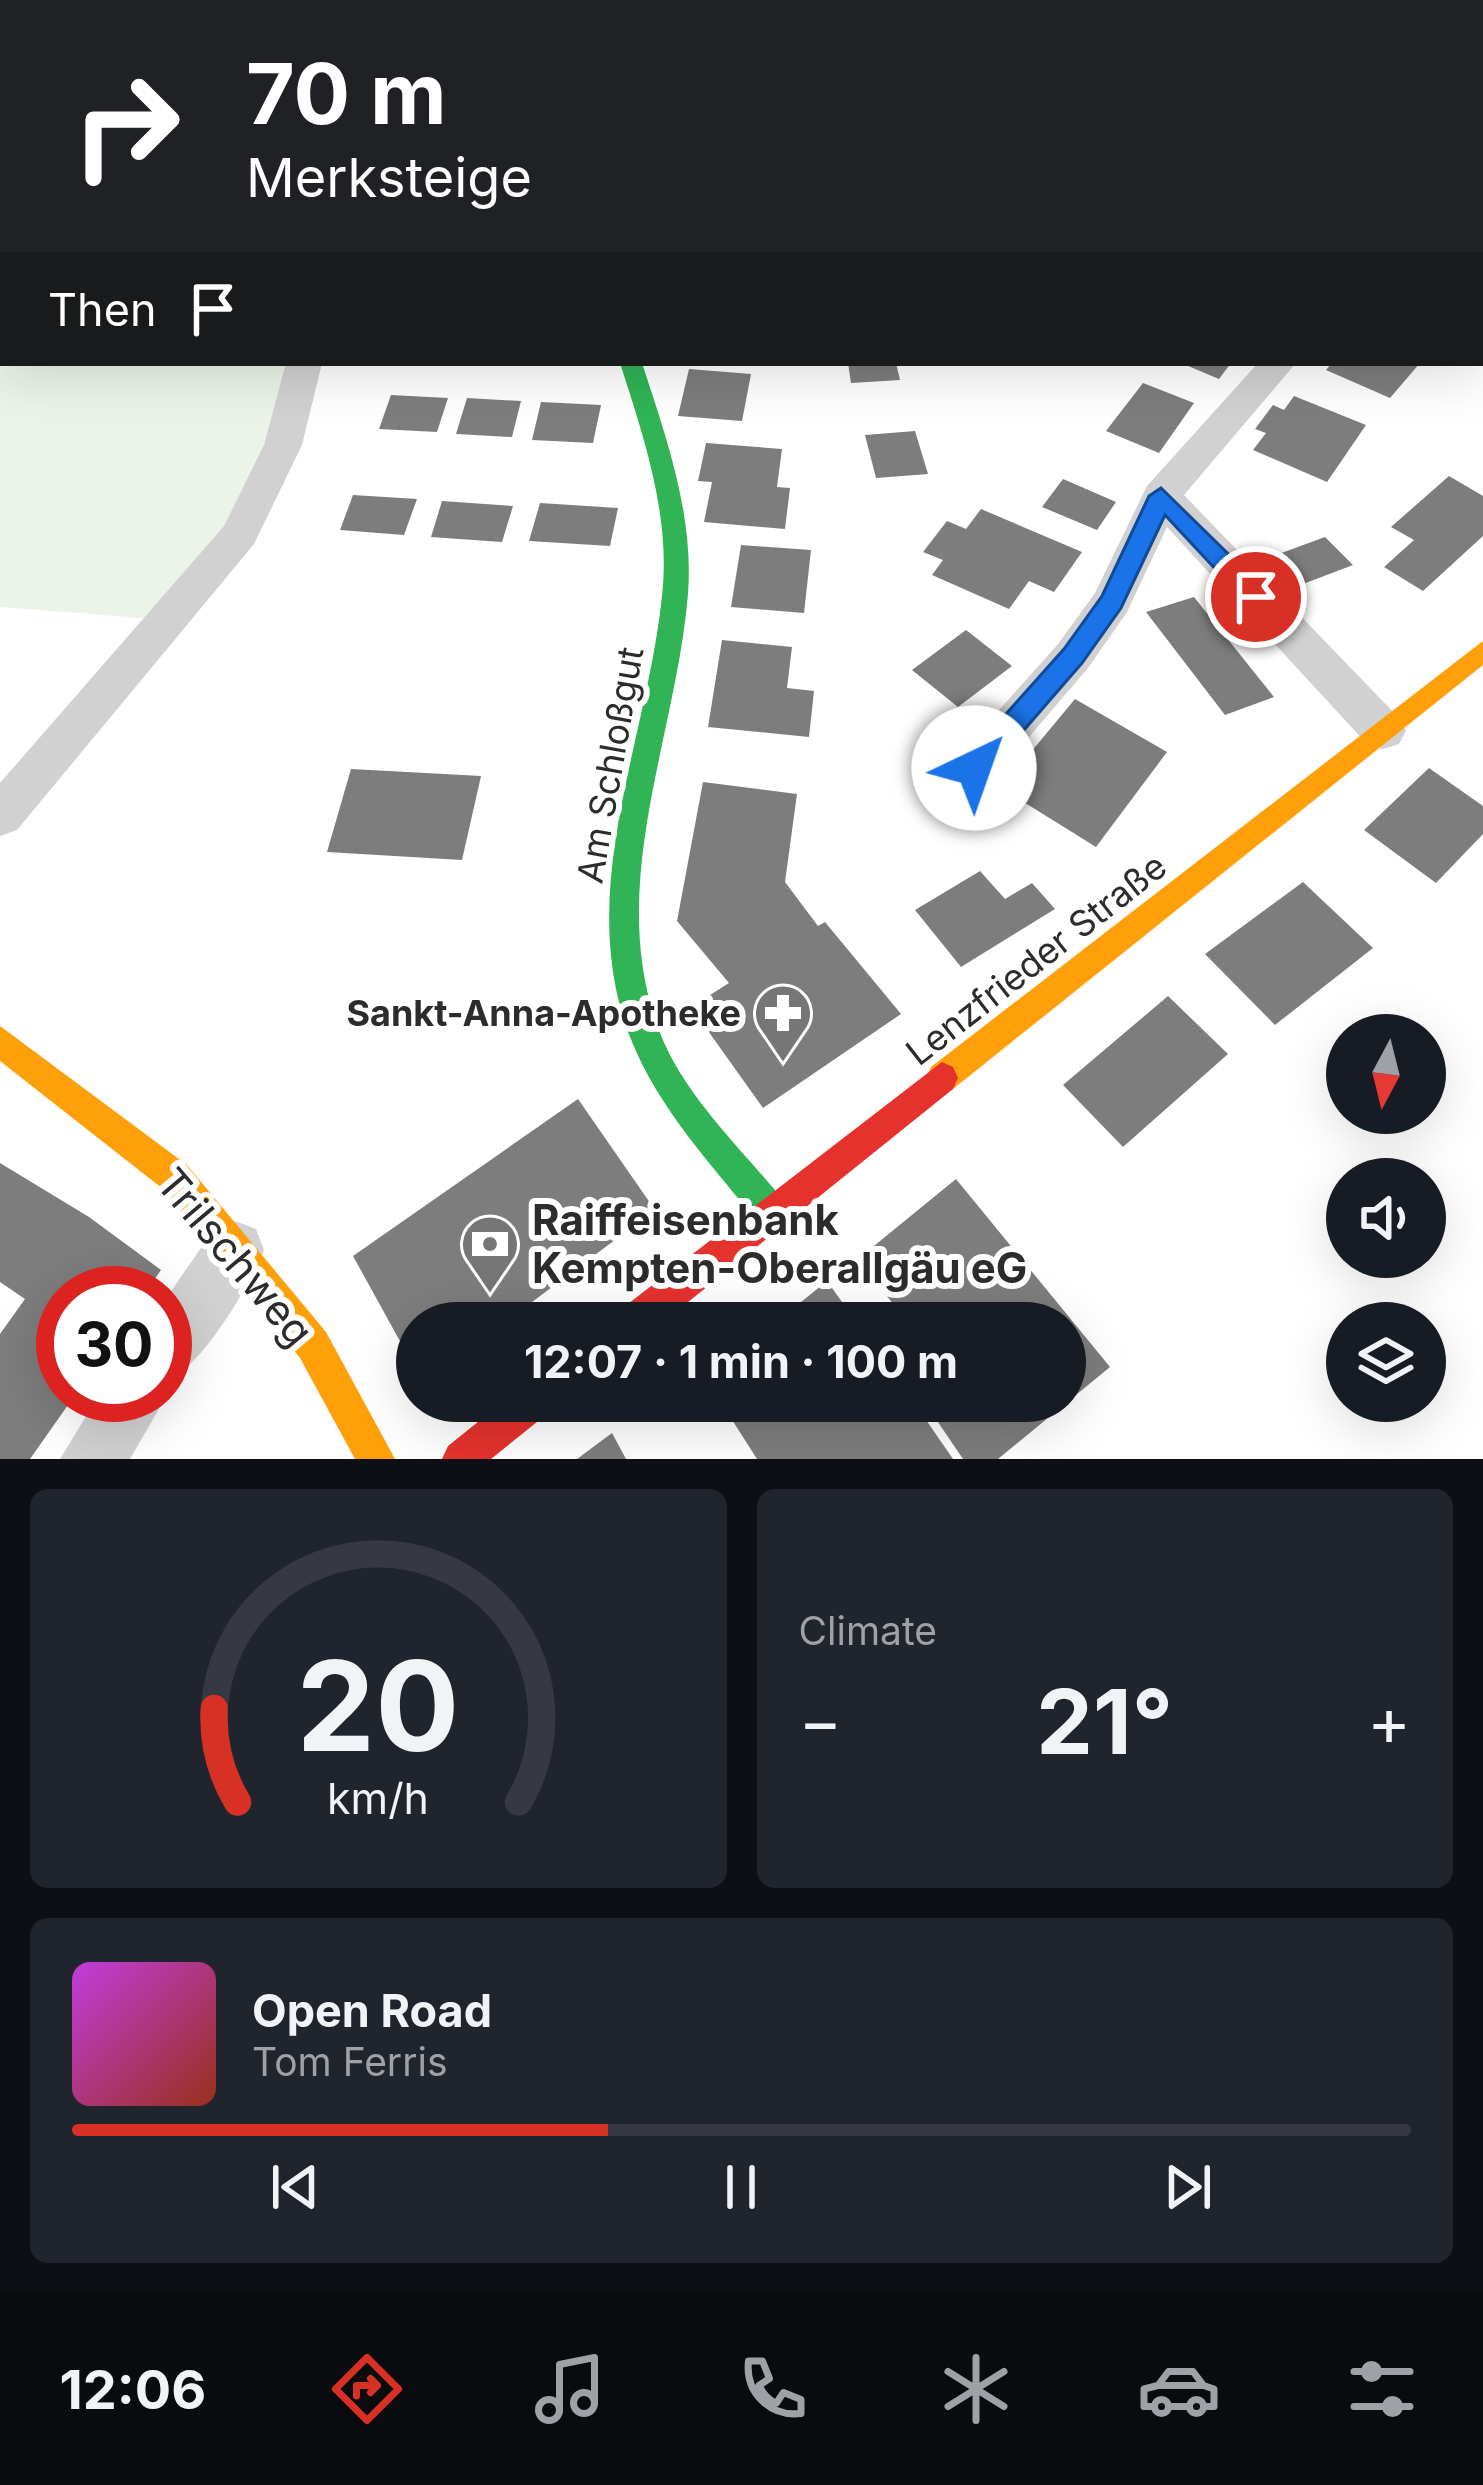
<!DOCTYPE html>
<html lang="en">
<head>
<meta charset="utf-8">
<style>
  :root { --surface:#171b24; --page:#20242c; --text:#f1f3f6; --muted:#9ea1a6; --line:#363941; --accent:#d93025 }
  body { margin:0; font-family:Inter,sans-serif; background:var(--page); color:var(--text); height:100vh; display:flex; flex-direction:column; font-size:45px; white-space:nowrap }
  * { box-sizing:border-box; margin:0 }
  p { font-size:39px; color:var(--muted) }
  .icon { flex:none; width:66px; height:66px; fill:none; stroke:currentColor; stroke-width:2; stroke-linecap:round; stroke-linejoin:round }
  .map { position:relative; height:1459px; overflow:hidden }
  .drawer { display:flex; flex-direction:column; gap:30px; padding:30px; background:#0d0f14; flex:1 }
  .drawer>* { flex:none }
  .banner { position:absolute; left:0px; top:0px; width:1485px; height:366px; box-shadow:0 12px 48px #0002; background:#202124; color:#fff; overflow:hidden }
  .needle { width:78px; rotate:187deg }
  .buttons { position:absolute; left:1326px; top:1014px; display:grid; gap:24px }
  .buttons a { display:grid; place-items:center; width:120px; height:120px; border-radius:50%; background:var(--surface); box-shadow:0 12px 48px #0002; font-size:60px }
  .speed { position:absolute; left:36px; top:1266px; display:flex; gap:24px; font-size:60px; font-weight:700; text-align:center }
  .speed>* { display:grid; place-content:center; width:156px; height:156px; border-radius:50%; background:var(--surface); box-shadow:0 12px 48px #0002; line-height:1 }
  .speed .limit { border:18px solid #d22; background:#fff; color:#111 }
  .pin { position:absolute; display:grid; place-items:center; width:102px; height:102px; color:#fff; margin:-51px; border:6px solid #fff; border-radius:50%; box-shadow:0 3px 12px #0007 }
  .me { position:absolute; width:132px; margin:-66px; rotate:42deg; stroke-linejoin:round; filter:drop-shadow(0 0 9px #0008) }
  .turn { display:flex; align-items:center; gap:42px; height:252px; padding:0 48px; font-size:54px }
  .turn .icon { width:156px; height:156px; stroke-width:2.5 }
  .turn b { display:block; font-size:84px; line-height:102px }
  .then { display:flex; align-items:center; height:114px; padding:0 48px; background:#0003; gap:24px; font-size:45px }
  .big { font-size:90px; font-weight:700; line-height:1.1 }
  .drawer .card { flex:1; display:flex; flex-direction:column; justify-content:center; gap:18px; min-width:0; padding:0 42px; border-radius:18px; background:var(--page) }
  .drawer .dial { align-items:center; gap:0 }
  .dial svg { height:312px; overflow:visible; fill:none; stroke:var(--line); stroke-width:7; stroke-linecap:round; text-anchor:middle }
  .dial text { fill:var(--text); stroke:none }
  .song { display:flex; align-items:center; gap:36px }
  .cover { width:144px; height:144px; border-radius:18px; background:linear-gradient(135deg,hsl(290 70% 55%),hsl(10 70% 35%)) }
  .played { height:12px; border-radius:6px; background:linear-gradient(90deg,var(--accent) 40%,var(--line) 40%) }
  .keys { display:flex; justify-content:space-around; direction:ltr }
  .heat { display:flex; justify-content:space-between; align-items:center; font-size:66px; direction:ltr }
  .drawer .tiles { flex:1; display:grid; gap:30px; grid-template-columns:1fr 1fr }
  .card:last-child { grid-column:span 2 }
  .trip { position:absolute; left:396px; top:1302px; width:690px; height:120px; border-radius:60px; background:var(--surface); box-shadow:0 12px 48px #0002; font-weight:700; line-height:120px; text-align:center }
  .tabs { display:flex; height:192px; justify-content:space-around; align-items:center; background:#090b0e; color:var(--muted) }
  .tabs .icon { width:84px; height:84px }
  .tabs .selected { color:var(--accent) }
  .tabs b { font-size:54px; color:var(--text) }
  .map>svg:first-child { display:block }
  .green { fill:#ecf4e9 }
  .building { fill:#7d7d7d }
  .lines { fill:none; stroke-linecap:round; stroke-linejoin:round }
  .street { fill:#d1d1d1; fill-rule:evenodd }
  .fast { fill:#30b455; fill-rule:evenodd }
  .slow { fill:#ff9f0a; fill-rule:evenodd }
  .jam { fill:#e5322d; fill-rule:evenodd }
  .route { fill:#1a73e8; stroke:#114b97; stroke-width:3 }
  .labels { text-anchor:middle; stroke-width:12; stroke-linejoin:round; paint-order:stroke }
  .street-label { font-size:36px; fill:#2c2c2c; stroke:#fff }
  .poi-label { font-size:36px; font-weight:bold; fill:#2c2c2c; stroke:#fff; text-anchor:end }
  .near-poi-label { font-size:42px; font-weight:bold; fill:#2c2c2c; stroke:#fff; text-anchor:start }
  .near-street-label { font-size:42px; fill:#2c2c2c; stroke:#fff }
</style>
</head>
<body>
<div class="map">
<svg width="1483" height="1459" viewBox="0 0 1483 1459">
  <rect width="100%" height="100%" fill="#fff"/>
  <g class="green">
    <polygon points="302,0 1002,0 1003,3 301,3"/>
    <polygon points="0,164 3,363 293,363 272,444 225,531 152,619 0,607"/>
  </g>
  <g class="building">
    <polygon points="848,363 896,363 900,380 851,383"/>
    <polygon points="1181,363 1231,363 1219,379"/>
    <polygon points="1332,363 1420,363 1390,398 1326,370"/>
    <polygon points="689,369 751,374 742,421 678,416"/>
    <polygon points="1143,383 1194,403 1159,453 1106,431"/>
    <polygon points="391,395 448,398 437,432 379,429"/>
    <polygon points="1294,396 1366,425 1327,482 1253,450 1266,433 1255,429 1273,405 1284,410"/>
    <polygon points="467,398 521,401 512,437 456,434"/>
    <polygon points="541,402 601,405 593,443 532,440"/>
    <polygon points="915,431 928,474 876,478 865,435"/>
    <polygon points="706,443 782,449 777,487 790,488 785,529 704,522 712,482 698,481"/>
    <polygon points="1449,476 1483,496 1483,536 1423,591 1384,567 1414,540 1391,527"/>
    <polygon points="1063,479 1116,502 1097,530 1042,507"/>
    <polygon points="353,495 417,499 404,535 340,530"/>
    <polygon points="442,501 513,506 502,542 431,537"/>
    <polygon points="540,503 618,508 610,546 529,541"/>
    <polygon points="981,509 1082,552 1054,592 1029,581 1009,609 932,575 943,560 923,552 947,521 966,529"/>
    <polygon points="1325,537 1353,565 1303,584 1276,555"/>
    <polygon points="741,545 811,550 804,613 731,607"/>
    <polygon points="1194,597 1274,697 1225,715 1146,612"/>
    <polygon points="966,630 1012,666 958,707 912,670"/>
    <polygon points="722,640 792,647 787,688 814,691 809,737 708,727"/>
    <polygon points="1075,699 1167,752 1096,847 1001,788"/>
    <polygon points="1429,768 1483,806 1483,834 1436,883 1364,830"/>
    <polygon points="351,769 481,776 462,860 327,852"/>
    <polygon points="703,782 797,794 785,882 818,926 825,922 901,1014 763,1108 691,1007 729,983 677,921"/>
    <polygon points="980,871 1005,899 1032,883 1055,909 961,967 915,910"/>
    <polygon points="1303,882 1373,948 1275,1025 1205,954"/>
    <polygon points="1168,996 1228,1054 1123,1147 1063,1085"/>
    <polygon points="578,1099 655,1210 504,1323 417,1323 417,1372 353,1256"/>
    <polygon points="0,1163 89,1217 161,1270 145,1293 63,1293 63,1395 75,1395 30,1459 0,1459 0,1334 25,1299 0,1282"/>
    <polygon points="956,1179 1110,1367 998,1459 963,1459 927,1406 933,1401 1065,1401 1065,1323 908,1323 858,1259"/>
    <polygon points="827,1281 857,1323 775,1323"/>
    <polygon points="720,1401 913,1401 953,1459 757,1459"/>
    <polygon points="612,1433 626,1459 577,1459"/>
  </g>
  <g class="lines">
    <g class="street">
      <polygon points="0,1 8,3 3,3 3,18"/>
      <rect x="1482" y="46" width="1" height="16"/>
      <polygon points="1483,82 1483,100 1482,101 1482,83"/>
      <polygon points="286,363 322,363 302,445 254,544 17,830 0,836 0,783 224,526 264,445"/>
      <polygon points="1258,363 1296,363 1184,495 1399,718 1406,731 1399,744 1383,749 1367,744 1167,527 1127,612 1088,668 991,781 975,787 959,781 952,768 959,755 1058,644 1095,593 1147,486"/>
      <path d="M 235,1221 L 256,1229 L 264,1250 C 248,1288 202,1367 165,1382 L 165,1300 L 214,1229 Z"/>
      <polygon points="165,1390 167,1395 130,1459 60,1459 99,1395 165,1395"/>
    </g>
    <path class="fast" d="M 620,363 L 642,363 C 666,437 694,514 688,594 C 676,740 604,887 660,1033 C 685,1097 742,1149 784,1201 L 789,1213 L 784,1225 L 772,1230 L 760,1225 C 713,1166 658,1109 630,1037 C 574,890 647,743 662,596 C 671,516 644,438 620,363 Z"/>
    <g class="slow">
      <polygon points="1483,641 1483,665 953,1089 942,1094 931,1089 926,1078 931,1067"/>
      <polygon points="0,1026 187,1165 326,1332 395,1459 355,1459 300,1358 163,1189 0,1061"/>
    </g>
    <g class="jam">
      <polygon points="942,1062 953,1067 958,1078 953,1089 662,1323 615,1323 620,1310"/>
      <polygon points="504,1401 553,1401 547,1414 491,1459 442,1459 448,1446"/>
    </g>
  </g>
  <polygon class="route" points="1161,488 1265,590 1265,603 1247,603 1165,515 1121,608 1082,663 984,776 965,776 965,760 1064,649 1102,596 1149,496"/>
  <defs>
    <g id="pharmacy-pin" transform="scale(3)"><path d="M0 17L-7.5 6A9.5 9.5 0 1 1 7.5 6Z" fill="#767676" stroke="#fff"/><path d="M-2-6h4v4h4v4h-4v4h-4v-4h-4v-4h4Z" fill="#fff"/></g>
    <g id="bank-pin" transform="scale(3)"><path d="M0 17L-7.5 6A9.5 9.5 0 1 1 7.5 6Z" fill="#767676" stroke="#fff"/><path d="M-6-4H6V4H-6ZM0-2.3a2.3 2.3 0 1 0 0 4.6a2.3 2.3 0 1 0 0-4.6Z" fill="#fff"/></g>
  </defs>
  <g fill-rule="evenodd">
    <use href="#pharmacy-pin" x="783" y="1013"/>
    <use href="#bank-pin" x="490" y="1244"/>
  </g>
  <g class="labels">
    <g class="street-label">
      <text transform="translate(610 765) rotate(-80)" y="13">Am Schloßgut</text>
      <text transform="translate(1036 959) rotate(-38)" y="13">Lenzfrieder Straße</text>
    </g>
    <g class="poi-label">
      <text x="741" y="1026">Sankt-Anna-Apotheke</text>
    </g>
    <g class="near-poi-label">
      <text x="532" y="1235">Raiffeisenbank<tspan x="532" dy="48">Kempten-Oberallgäu eG</tspan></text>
    </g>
    <g class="near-street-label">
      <text transform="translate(235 1257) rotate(50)" y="15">Trilschweg</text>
    </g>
  </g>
</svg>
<div class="buttons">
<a><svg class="needle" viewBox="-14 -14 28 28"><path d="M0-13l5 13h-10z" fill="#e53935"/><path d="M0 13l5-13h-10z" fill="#9ea1a6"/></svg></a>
<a><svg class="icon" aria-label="sound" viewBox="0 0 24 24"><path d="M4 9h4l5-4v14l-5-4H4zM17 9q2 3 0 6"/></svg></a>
<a><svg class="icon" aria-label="layers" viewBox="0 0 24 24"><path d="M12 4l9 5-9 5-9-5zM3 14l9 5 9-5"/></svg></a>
</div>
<div class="speed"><div class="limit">30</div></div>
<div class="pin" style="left:1256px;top:597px;background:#d93025"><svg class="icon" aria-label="arrive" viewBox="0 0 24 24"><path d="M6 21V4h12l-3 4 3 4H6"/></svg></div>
<svg class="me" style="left:974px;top:768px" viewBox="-20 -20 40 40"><circle r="19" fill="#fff"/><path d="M0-13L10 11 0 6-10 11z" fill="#1a73e8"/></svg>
<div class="trip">12:07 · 1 min · 100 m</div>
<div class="banner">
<div class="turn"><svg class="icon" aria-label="right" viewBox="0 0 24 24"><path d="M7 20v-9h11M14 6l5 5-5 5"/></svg><div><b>70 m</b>Merksteige</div></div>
<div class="then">Then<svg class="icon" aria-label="arrive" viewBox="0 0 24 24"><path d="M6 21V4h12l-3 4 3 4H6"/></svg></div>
</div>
</div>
<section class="drawer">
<div class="tiles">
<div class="card dial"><svg viewBox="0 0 100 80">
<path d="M14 69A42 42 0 1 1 86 69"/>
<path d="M14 69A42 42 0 0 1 8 45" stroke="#d93025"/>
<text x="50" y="56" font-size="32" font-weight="700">20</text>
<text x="50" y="72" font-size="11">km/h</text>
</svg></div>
<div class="card"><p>Climate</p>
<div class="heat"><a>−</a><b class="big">21°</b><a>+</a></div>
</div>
<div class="card">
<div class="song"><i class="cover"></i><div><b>Open Road</b><p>Tom Ferris</p></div></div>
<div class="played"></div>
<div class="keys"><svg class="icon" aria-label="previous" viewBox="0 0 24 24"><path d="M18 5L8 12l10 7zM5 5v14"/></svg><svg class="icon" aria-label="pause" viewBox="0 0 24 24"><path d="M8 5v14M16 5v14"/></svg><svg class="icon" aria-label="next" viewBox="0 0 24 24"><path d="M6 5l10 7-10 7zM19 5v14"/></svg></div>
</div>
</div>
</section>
<nav class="tabs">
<b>12:06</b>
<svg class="icon selected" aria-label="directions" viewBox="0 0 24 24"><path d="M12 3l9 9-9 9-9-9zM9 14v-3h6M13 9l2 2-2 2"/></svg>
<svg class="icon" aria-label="music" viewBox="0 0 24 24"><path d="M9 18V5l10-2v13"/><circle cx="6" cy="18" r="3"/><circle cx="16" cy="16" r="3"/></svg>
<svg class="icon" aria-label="phone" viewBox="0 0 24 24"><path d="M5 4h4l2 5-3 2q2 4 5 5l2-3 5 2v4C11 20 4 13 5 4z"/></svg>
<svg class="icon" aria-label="climate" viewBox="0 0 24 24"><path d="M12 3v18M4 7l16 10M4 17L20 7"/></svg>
<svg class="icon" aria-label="car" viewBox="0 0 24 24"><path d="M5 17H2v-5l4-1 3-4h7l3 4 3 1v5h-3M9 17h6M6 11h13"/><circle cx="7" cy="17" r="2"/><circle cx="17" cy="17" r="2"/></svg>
<svg class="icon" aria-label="filters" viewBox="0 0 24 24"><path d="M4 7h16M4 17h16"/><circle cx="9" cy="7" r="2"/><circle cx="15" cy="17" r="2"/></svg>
</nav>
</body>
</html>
